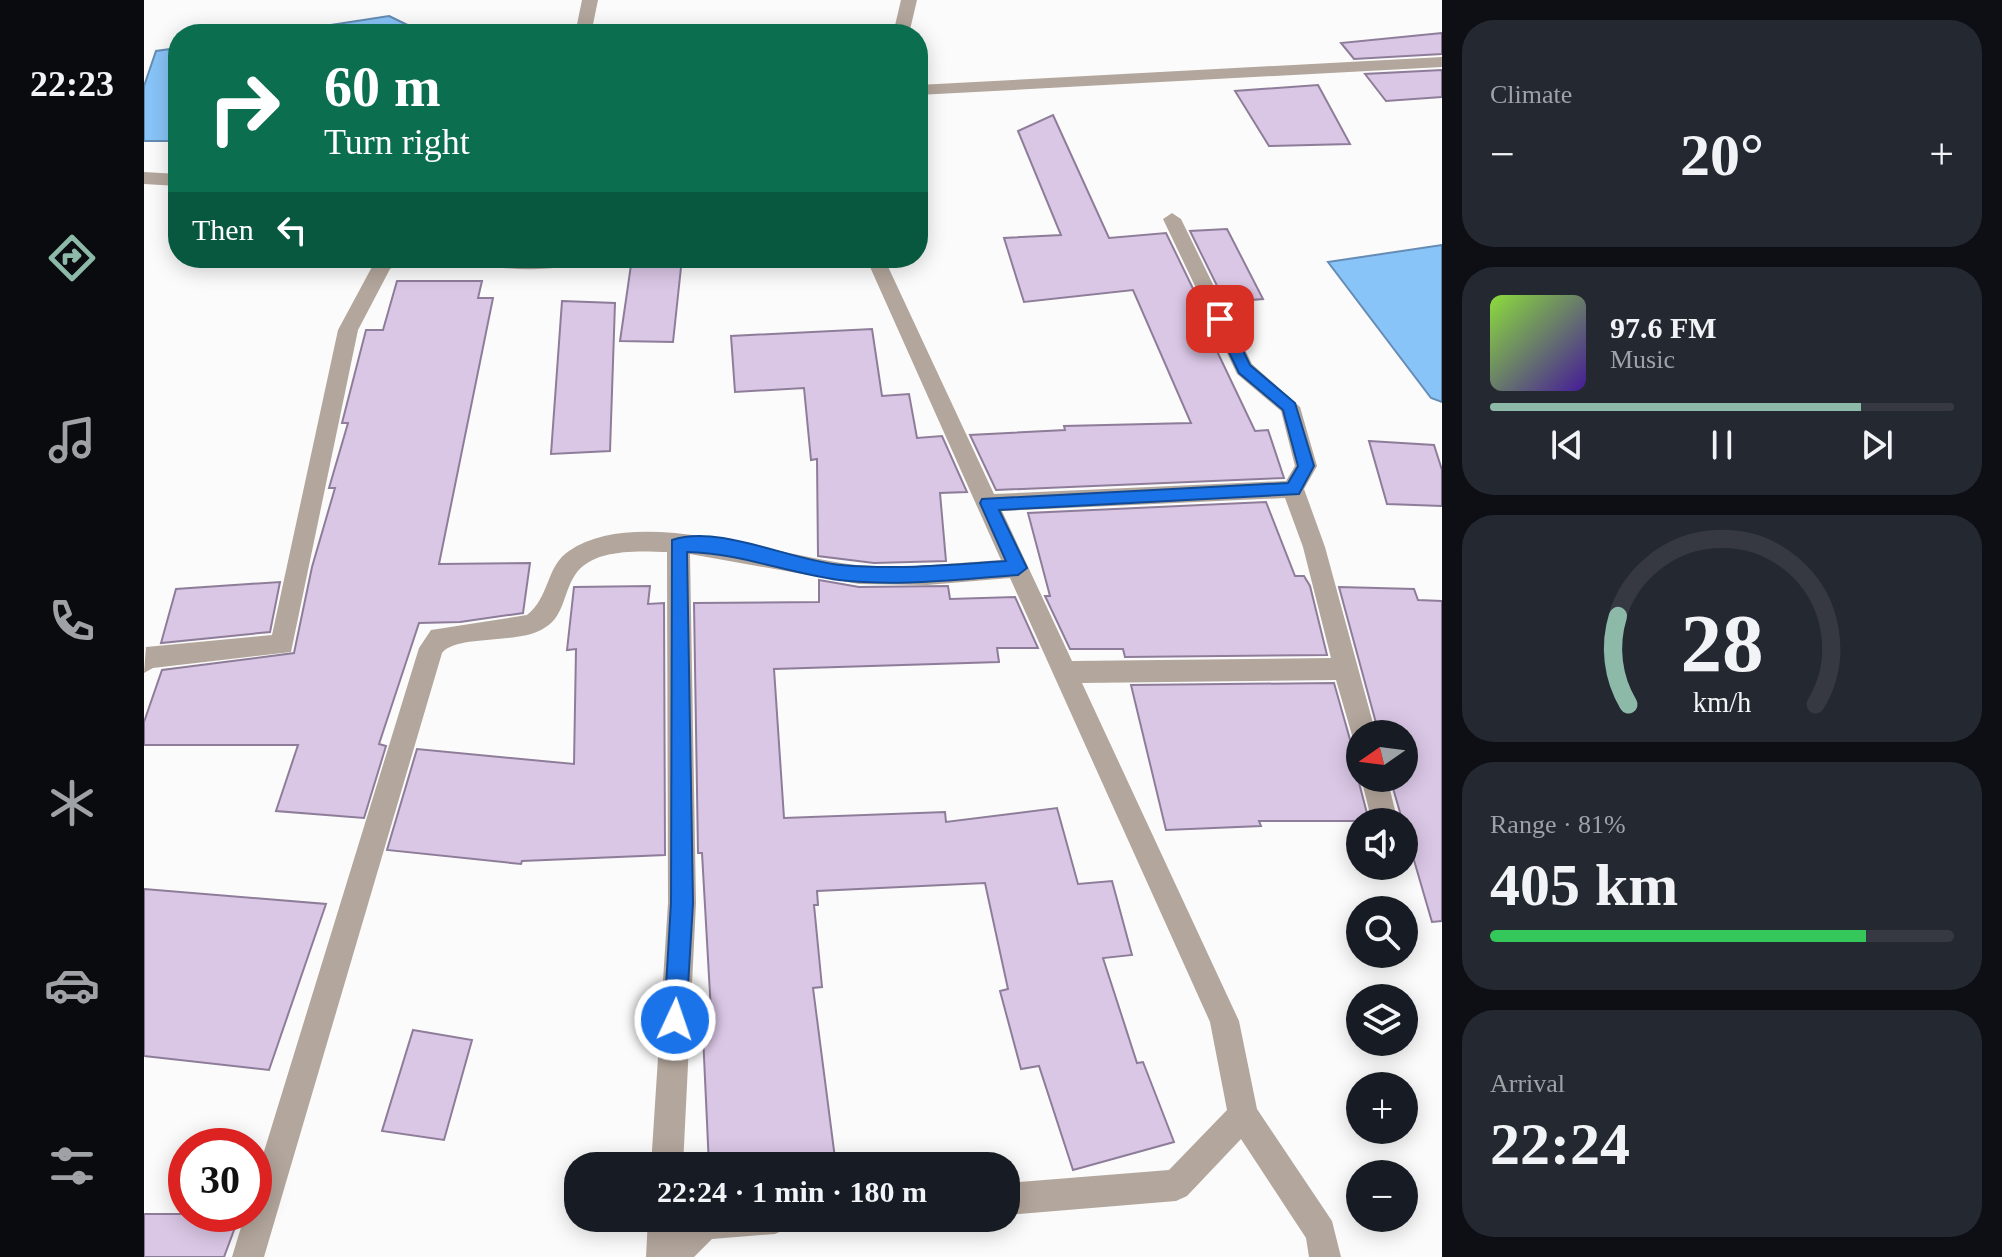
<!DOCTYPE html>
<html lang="en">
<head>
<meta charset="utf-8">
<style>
  :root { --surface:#171b24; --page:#242831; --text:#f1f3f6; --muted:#9ea1a6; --line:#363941; --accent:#8db9a8 }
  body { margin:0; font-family:"Times New Roman",serif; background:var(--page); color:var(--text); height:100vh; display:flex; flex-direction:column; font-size:30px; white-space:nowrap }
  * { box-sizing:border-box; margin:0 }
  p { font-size:26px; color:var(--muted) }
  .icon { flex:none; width:44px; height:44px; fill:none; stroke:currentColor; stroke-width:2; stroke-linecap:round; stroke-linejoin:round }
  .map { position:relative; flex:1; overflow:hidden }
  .panel { display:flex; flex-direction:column; gap:20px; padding:20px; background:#0d0f14; width:560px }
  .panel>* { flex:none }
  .guide { position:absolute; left:24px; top:24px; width:760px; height:244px; border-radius:32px; box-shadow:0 4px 20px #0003; background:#0b6e4f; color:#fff; overflow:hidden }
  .needle { width:52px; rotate:256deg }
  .buttons { position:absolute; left:1202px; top:720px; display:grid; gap:16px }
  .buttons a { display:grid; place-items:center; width:72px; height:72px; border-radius:50%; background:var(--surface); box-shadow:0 4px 20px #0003; font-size:40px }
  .speed { position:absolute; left:24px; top:1128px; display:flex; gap:16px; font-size:40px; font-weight:700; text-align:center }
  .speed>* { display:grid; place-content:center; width:104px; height:104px; border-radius:50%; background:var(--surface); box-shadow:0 4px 20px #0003; line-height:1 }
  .speed .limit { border:12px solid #d22; background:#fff; color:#111 }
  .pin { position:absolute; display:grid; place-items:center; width:68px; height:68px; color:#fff; margin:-34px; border-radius:16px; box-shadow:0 4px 12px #0006 }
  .me { position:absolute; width:88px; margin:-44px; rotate:3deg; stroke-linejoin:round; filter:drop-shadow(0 0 6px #0008) }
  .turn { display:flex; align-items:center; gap:28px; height:168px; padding:0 24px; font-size:36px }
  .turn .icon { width:104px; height:104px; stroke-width:2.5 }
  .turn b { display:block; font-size:56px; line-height:68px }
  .then { display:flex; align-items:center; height:76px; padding:0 24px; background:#0003; gap:16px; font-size:30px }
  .big { font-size:60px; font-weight:600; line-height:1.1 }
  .panel .tile { flex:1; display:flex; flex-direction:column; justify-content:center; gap:12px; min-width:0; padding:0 28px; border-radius:32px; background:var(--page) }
  .panel .dial { align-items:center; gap:0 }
  .dial svg { height:208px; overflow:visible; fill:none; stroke:var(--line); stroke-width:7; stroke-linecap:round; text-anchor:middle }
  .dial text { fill:var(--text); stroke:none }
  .song { display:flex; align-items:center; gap:24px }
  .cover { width:96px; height:96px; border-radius:12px; background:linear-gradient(135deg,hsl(90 70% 55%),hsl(260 70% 35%)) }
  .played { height:8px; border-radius:4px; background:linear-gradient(90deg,var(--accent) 80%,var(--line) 80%) }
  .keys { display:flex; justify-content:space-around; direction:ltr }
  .heat { display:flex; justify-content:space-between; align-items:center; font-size:44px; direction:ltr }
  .charge { height:12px; border-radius:6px; background:linear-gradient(90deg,#34c759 81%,var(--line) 0) }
  .trip { position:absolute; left:420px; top:1152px; width:456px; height:80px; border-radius:32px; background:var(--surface); box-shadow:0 4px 20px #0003; font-weight:600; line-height:80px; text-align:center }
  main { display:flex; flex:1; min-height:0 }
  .dock { display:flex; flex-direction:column; width:144px; justify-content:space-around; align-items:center; background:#090b0e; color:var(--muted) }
  .dock .icon { width:56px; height:56px }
  .dock .selected { color:var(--accent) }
  .dock b { font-size:36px; color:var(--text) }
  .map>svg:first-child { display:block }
  .water { fill:#88c4f8; stroke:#658cb4; stroke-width:2 }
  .building { fill:#dac7e6; stroke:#8e7d99; stroke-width:2 }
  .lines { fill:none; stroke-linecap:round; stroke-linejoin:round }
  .minor { fill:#b3a69c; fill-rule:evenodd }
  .route { fill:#1a73e8; stroke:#114b97; stroke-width:2 }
</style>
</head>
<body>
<main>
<nav class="dock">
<b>22:23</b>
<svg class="icon selected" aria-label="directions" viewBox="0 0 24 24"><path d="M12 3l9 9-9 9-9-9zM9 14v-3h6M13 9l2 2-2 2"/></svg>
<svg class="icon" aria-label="music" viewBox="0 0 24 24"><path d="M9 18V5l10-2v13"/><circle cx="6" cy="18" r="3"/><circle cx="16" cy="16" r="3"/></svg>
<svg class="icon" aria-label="phone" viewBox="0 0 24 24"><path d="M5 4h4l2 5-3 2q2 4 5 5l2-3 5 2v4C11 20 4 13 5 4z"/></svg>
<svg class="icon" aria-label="climate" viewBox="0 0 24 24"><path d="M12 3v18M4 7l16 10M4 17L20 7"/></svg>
<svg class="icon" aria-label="car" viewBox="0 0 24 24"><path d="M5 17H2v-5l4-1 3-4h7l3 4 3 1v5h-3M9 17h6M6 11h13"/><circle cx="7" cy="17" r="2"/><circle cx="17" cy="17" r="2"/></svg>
<svg class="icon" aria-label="filters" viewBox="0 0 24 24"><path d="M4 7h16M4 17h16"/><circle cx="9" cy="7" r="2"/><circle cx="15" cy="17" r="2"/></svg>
</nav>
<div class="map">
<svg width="1298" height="1257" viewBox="0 0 1298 1257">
  <rect width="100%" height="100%" fill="#fbfbfb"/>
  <g class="water">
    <polygon points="245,16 282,34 128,34"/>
    <polygon points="34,48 34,141 0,141 0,86 12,51"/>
    <polygon points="1298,245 1298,402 1287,398 1184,262"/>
  </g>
  <g class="building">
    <polygon points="1298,33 1298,54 1210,59 1197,43"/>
    <polygon points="1298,70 1298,97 1242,101 1221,74"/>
    <polygon points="1174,85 1206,144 1125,146 1091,91"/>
    <polygon points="909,115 965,238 1022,233 1057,305 1051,305 1111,431 1124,430 1140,478 852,490 826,435 921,430 920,426 1047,423 989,290 880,302 860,238 917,235 874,131"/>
    <polygon points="1083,229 1119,299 1081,302 1046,231"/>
    <polygon points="488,258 538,258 529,342 476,341"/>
    <polygon points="253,281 338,281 334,298 349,298 295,564 386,563 379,613 316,622 275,623 235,744 242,746 220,818 132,811 154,745 0,745 0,722 18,670 150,653 168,567 191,488 185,488 204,423 198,423 222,330 239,330"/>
    <polygon points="418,301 471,303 466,451 407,454"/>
    <polygon points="728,329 738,396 765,394 773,438 798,436 823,492 796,493 802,561 730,563 674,556 673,459 667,460 660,388 591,392 587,336"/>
    <polygon points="1225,441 1290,445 1298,470 1298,506 1243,504"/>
    <polygon points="1122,502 1151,576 1160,576 1166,586 1183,655 981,657 979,649 926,649 901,596 906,596 884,513"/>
    <polygon points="675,580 715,587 804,586 806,599 871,597 894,648 853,648 855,662 630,669 640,818 801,812 802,822 913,808 934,884 968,881 988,955 959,958 993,1063 999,1062 1030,1142 929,1170 895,1066 877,1069 856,991 864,989 841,883 673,891 674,905 670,905 678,987 669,988 692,1166 565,1166 558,1013 567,1012 558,853 554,853 550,603 675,602"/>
    <polygon points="136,582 126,632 17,643 32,589"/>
    <polygon points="506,586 504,604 520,603 521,855 378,861 377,864 243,850 273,749 430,764 432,649 423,650 430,587"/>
    <polygon points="1195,587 1270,589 1274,600 1298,601 1298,921 1288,922 1246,778 1260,778 1260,734 1235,734"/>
    <polygon points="1190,683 1207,743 1216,747 1214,779 1225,821 1115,821 1117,826 1022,830 987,685"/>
    <polygon points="0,889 182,904 125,1070 0,1056"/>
    <polygon points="269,1030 328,1040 300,1140 238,1131"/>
    <polygon points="0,1214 96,1214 80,1257 0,1257"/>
  </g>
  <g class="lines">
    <g class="minor">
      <polygon points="438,0 454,0 447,34 431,34"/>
      <polygon points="757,0 773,0 765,34 749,34"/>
      <polygon points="1298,57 1298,67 774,95 774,85"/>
      <polygon points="0,172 34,174 34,186 0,184"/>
      <path d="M 1028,213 L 1037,219 L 1108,364 L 1156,407 L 1173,466 L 1160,489 L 1181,547 L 1232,734 L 1216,734 L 1216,744 L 1210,742 L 1192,680 L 938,683 L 1095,1021 L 1113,1109 L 1188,1221 L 1197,1257 L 1165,1257 L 1162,1238 L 1097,1139 L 1043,1196 L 1032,1201 L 862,1215 L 862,1183 L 1025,1170 L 1083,1110 L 1066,1022 L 866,578 L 783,585 L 715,584 L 546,554 L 552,903 L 539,1166 L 507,1166 L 524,903 L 523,552 C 495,551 448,548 431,575 C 418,595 421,618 397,630 C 371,644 312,635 298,653 L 120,1257 L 88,1257 L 101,1214 L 110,1214 L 110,1184 L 275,648 L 287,630 L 383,615 C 406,597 402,566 425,551 C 493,504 635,557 712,565 C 760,569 809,563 857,560 L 722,258 L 740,258 L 850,494 L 1142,481 L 1151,466 L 1137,411 L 1093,374 L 1019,219 ZM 1141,498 L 1159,547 L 1187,658 L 928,661 L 858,511 Z"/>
      <polygon points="237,258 262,258 246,269 214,330 147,652 9,668 0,673 2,647 128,635 194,330 229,265"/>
      <path d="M 329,258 L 440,258 C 428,273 341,273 329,258 Z"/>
      <polygon points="1217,778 1243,778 1254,822 1228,822"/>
      <polygon points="504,1218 536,1218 536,1226 544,1218 647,1218 642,1229 631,1234 568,1239 550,1257 502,1257"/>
    </g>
  </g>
  <path class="route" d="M 1076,314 L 1084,319 L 1106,365 L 1151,403 L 1170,466 L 1155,494 L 855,510 L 883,568 L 874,575 C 814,579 755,587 695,580 C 643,573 596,553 543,552 L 549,903 L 542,1020 L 539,1028 L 531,1031 L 523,1028 L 520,1020 L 527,903 L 528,540 C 575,524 648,561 697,565 C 752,570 807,565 862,561 L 836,503 L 838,499 L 1144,483 L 1154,466 L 1139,410 L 1095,373 L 1069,319 Z"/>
</svg>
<div class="buttons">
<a><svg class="needle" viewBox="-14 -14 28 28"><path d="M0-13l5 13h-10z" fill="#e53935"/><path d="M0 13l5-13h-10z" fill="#9ea1a6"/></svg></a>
<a><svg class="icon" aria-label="sound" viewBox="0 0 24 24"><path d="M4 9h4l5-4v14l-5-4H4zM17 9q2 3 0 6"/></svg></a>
<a><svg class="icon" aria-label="search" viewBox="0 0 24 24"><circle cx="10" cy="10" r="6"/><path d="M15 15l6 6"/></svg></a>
<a><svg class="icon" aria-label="layers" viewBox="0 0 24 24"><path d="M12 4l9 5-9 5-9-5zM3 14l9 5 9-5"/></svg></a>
<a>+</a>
<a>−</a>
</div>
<div class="speed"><div class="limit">30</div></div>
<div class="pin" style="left:1076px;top:319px;background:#d93025"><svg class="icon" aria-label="arrive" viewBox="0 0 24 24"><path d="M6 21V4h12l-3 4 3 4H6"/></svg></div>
<svg class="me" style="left:531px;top:1020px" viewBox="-20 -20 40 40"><circle r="17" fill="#1a73e8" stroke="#fff" stroke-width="3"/><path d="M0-11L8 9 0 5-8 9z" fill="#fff"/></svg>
<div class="trip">22:24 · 1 min · 180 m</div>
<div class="guide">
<div class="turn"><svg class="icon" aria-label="right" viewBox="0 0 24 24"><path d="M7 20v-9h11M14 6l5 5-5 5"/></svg><div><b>60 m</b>Turn right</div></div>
<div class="then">Then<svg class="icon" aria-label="left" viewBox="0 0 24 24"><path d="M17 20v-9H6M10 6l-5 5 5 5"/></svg></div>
</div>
</div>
<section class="panel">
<div class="tile"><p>Climate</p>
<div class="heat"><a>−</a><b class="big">20°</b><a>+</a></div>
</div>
<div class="tile">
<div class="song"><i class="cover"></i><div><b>97.6 FM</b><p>Music</p></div></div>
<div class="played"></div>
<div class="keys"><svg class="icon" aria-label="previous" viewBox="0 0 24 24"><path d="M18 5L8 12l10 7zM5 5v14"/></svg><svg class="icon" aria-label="pause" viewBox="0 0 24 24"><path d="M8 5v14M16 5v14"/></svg><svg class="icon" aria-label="next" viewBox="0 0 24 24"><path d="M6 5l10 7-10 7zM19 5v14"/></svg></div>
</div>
<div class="tile dial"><svg viewBox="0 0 100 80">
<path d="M14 69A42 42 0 1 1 86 69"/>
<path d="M14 69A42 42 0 0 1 10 35" stroke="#8db9a8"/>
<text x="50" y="56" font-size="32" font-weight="700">28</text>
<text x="50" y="72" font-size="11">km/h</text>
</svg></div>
<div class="tile"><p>Range · 81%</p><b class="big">405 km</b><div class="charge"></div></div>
<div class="tile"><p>Arrival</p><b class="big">22:24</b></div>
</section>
</main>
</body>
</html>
